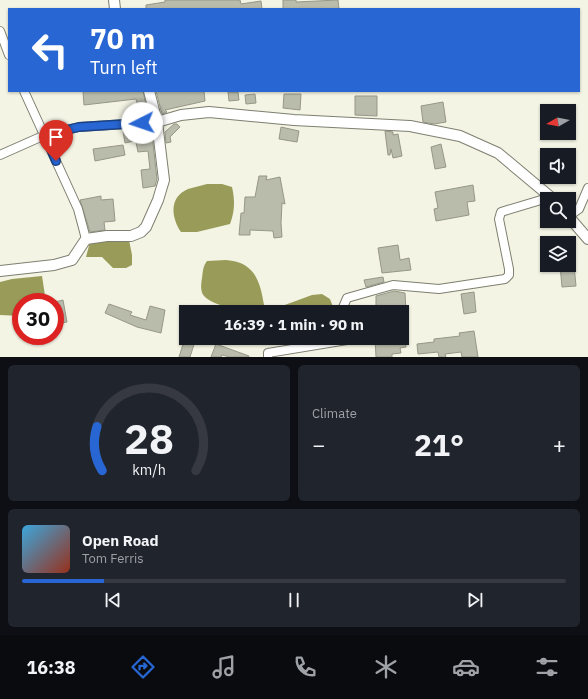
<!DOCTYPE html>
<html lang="en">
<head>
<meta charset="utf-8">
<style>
  :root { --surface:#171b24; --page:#20242c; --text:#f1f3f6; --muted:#9ea1a6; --line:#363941; --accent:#2866d3 }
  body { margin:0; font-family:"IBM Plex Sans",sans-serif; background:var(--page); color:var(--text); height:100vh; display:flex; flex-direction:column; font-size:15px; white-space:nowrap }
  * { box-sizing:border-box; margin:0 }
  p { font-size:13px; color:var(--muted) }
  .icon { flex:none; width:22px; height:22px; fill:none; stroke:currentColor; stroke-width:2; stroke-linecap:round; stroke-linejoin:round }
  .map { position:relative; height:357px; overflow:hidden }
  .panel { display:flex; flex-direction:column; gap:8px; padding:8px; background:#0d0f14; flex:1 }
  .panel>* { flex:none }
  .top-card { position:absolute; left:8px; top:8px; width:572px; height:84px; border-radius:0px; box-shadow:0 1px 3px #0004; background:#2866d3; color:#fff; overflow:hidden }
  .needle { width:26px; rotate:261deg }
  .buttons { position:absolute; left:540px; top:104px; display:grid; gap:8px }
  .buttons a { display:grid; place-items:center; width:36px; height:36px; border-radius:0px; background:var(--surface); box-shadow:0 1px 3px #0004; font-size:20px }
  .speed { position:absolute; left:12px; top:293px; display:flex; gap:8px; font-size:20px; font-weight:700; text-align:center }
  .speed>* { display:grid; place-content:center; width:52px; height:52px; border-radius:50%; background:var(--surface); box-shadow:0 1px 3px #0004; line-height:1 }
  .speed .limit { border:6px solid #d22; background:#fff; color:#111 }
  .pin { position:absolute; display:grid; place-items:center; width:34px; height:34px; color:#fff; margin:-41px -17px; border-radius:50% 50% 50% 0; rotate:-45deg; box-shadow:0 0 4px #0007 }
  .pin .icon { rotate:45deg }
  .me { position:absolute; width:44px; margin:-22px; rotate:266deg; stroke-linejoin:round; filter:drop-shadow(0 0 3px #0008) }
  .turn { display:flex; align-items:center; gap:14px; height:84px; padding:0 16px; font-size:18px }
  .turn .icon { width:52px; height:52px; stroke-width:2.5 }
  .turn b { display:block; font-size:28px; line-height:34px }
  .big { font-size:30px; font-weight:700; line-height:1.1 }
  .panel .card { flex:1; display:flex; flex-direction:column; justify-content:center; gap:6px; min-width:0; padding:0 14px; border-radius:6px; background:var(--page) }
  .panel .dial { align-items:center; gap:0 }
  .dial svg { height:104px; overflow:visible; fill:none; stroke:var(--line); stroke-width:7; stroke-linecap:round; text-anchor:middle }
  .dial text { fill:var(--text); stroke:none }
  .song { display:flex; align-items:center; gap:12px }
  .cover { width:48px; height:48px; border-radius:6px; background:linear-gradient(135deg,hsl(200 70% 55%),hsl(10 70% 35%)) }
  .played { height:4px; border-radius:2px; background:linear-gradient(90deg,var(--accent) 15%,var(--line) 15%) }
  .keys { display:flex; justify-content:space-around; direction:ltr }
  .heat { display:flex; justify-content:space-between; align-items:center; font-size:22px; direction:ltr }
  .panel .tiles { flex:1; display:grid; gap:8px; grid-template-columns:1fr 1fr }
  .card:last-child { grid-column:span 2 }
  .trip { position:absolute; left:179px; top:305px; width:230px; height:40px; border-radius:0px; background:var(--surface); box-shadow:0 1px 3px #0004; font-weight:700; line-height:40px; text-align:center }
  .dock { display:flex; height:64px; justify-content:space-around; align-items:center; background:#090b0e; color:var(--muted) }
  .dock .icon { width:28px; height:28px }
  .dock .active { color:var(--accent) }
  .dock b { font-size:18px; color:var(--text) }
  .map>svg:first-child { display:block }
  .water { fill:#999c59 }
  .building { fill:#b9bbab; stroke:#969787 }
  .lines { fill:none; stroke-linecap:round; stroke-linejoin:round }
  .minor-casing { stroke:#7e7f70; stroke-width:10 }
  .tertiary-casing { stroke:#7e7f70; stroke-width:12 }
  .minor { stroke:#fff; stroke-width:8 }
  .tertiary { stroke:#fff; stroke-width:10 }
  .route-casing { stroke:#1a4289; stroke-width:10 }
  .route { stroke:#2866d3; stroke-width:7 }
</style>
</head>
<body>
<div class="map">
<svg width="588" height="357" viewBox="0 0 588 357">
  <rect width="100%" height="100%" fill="#f3f4e4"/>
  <g class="water">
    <path d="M 207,184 L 222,184 L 232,187 C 235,200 235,211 230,224 L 197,232 L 181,232 C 171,217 169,197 188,189 C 194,187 201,186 207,184 Z"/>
    <polygon points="93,240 129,240 132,255 132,265 126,268 113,268 102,257 86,257 90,242"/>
    <path d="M 226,260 C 254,262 260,280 264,305 L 261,312 C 247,312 214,307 204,296 C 200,291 201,284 202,278 C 203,271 203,266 207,261 Z"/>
    <polygon points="42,276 46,302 21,302 21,316 0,315 0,282 12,279"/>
    <polygon points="322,294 330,299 335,312 279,312 282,306 312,295"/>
  </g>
  <g class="building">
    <polygon points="165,0 240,0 241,4 261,1 262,9 146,9 146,5 165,2"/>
    <polygon points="283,0 296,0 296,2 338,0 339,9 283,9"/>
    <polygon points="83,91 143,91 147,110 139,112 136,99 84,105"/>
    <polygon points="156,91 204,91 205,101 165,110 167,112 162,114"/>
    <polygon points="228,92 238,92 239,100 229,101"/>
    <polygon points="255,94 256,103 246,104 245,95"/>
    <polygon points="284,94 301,94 300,110 283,108"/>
    <polygon points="355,96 377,96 377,116 355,115"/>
    <polygon points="443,102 446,122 434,124 423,122 421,106"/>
    <polygon points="174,124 177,124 180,127 170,137 171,142 166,143 165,132"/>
    <polygon points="281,127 299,131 297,142 279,139"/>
    <polygon points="132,129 134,141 125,143 123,131"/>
    <polygon points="385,131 393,132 393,135 398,134 402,156 393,158 391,149 390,155 388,155"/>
    <polygon points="152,135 157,179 155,186 143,188 141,170 150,169 148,151 138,152 135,138"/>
    <polygon points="441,144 446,167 435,169 431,147"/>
    <polygon points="123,145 125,155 95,161 93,149"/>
    <polygon points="259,176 267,176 266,180 280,177 285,204 282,203 281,223 282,237 274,238 273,231 250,230 250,235 239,235 241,213 244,213 245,197 255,197"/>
    <polygon points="473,185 475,201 467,202 469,215 436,221 434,209 438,208 435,192"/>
    <polygon points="101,196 101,200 113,199 115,221 104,222 105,230 90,232 80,200"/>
    <polygon points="398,245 400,260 409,258 411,270 382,273 378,248"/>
    <polygon points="560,265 574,265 576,286 562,287"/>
    <polygon points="383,277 384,282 366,287 364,280"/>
    <polygon points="394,291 405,293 406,312 376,312 376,296"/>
    <polygon points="474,292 476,312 464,314 461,294"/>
    <polygon points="63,300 67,322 56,324 55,302"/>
    <polygon points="109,304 132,312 130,315 146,320 150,306 165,310 161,333 137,327 105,313"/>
    <polygon points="474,331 478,357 462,357 461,352 445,354 446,357 439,357 438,352 418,354 417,344 434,342 434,339 460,336 459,333"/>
    <polygon points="185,338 196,338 190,357 179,357"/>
    <polygon points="375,338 405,338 406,347 400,348 401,353 392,354 392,357 376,357"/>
    <polygon points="216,344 249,356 249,357 230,357 222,355 221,357 211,357"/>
  </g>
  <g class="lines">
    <g class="minor-casing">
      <g id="minor">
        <polyline points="0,31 9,55"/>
        <polyline points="24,91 78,209 86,239"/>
        <polyline points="0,155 45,135 79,127 157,122"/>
        <polyline points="569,216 579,209 588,188"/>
        <polyline points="341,312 347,298 393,285 439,289 505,279 509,275 509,269 499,219 501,212 551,197"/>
        <polyline points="268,357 268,353 347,340 347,338"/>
      </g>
    </g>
    <g class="tertiary-casing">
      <g id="tertiary">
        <polyline points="114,0 115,9"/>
        <polyline points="157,122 181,115 209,112 294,120 410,126 460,136 498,153 553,199"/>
        <polyline points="569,217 588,239"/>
        <polyline points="0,271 54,265 72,260 86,239 107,236 131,236 141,232 146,227 158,200 164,180 157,122 149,91"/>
      </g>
    </g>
    <use href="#minor" class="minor"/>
    <use href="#tertiary" class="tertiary"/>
  </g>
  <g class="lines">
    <g class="route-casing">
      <polyline id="route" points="56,161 45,135 79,127 142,123"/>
    </g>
    <use href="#route" class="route"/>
  </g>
</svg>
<div class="buttons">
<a><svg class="needle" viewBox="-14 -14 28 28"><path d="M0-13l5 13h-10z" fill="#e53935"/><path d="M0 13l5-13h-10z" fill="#9ea1a6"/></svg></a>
<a><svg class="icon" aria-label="sound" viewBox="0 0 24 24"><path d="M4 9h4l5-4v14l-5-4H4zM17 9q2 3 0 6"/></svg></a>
<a><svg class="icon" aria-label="search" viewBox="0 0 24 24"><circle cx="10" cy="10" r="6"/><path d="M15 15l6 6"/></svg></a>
<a><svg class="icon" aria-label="layers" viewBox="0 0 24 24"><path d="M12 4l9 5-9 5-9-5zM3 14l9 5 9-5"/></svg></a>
</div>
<div class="speed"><div class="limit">30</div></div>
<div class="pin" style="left:56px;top:161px;background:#d93025"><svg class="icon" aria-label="arrive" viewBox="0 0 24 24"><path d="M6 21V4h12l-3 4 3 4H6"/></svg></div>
<svg class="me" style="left:142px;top:123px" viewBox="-20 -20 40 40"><circle r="19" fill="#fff"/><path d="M0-13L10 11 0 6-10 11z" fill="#2866d3"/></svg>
<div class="trip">16:39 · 1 min · 90 m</div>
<div class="top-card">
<div class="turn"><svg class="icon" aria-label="left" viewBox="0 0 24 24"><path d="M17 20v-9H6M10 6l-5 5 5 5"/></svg><div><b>70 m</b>Turn left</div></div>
</div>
</div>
<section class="panel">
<div class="tiles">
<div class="card dial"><svg viewBox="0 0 100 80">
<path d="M14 69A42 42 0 1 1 86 69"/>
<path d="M14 69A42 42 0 0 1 10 35" stroke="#2866d3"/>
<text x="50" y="56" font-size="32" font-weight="700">28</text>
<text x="50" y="72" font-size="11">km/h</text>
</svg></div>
<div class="card"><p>Climate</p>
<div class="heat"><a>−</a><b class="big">21°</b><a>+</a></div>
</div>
<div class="card">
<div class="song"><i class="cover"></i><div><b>Open Road</b><p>Tom Ferris</p></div></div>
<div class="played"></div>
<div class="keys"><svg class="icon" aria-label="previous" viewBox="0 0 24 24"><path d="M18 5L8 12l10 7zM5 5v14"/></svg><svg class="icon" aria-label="pause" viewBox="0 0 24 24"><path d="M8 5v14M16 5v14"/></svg><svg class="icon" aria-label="next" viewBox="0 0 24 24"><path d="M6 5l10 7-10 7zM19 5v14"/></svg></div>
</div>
</div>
</section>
<nav class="dock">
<b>16:38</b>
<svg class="icon active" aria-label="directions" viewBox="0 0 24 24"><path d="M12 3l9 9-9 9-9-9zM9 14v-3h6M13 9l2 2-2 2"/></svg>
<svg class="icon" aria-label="music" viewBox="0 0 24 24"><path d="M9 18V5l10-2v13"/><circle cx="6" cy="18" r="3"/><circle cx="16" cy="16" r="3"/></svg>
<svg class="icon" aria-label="phone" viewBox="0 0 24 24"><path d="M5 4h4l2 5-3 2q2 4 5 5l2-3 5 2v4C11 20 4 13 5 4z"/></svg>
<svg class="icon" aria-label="climate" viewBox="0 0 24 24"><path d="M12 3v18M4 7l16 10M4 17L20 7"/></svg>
<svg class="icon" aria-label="car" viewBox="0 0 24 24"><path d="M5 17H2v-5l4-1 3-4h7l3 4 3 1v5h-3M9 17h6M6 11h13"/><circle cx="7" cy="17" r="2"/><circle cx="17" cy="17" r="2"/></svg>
<svg class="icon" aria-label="filters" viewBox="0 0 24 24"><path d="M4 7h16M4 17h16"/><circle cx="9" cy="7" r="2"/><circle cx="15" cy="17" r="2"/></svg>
</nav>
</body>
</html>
